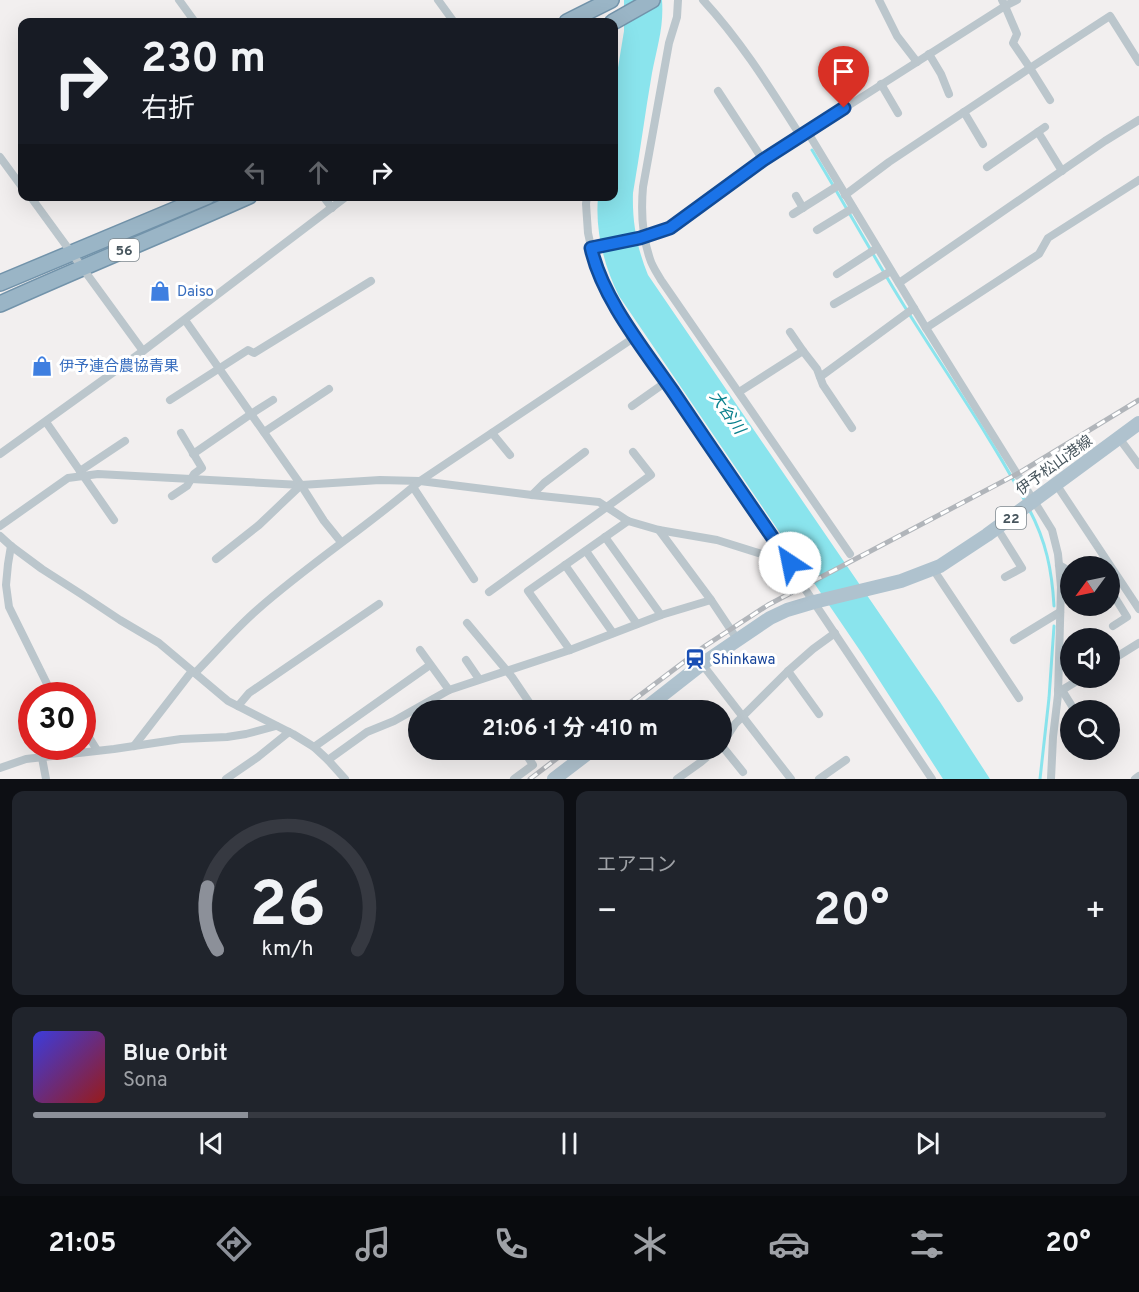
<!DOCTYPE html>
<html lang="ja">
<head>
<meta charset="utf-8">
<style>
  :root { --surface:#171b24; --page:#20242c; --text:#f1f3f6; --muted:#9ea1a6; --line:#363941; --accent:#8c9099 }
  body { margin:0; font-family:Overpass,"Noto Sans JP",sans-serif; background:var(--page); color:var(--text); height:100vh; display:flex; flex-direction:column; font-size:22px; white-space:nowrap }
  * { box-sizing:border-box; margin:0 }
  p { font-size:20px; color:var(--muted) }
  .icon { flex:none; width:33px; height:33px; fill:none; stroke:currentColor; stroke-width:2; stroke-linecap:round; stroke-linejoin:round }
  .map { position:relative; height:779px; overflow:hidden }
  .sheet { display:flex; flex-direction:column; gap:12px; padding:12px; background:#0d0f14; flex:1 }
  .sheet>* { flex:none }
  .banner { position:absolute; left:18px; top:18px; width:600px; height:183px; border-radius:12px; box-shadow:0 6px 24px #0002; background:#171b24; color:var(--text); overflow:hidden }
  .needle { width:39px; rotate:237deg }
  .buttons { position:absolute; left:1060px; top:556px; display:grid; gap:12px }
  .buttons a { display:grid; place-items:center; width:60px; height:60px; border-radius:50%; background:var(--surface); box-shadow:0 6px 24px #0002; font-size:30px }
  .speed { position:absolute; left:18px; top:682px; display:flex; gap:12px; font-size:30px; font-weight:700; text-align:center }
  .speed>* { display:grid; place-content:center; width:78px; height:78px; border-radius:50%; background:var(--surface); box-shadow:0 6px 24px #0002; line-height:1 }
  .speed .limit { border:9px solid #d22; background:#fff; color:#111 }
  .pin { position:absolute; display:grid; place-items:center; width:51px; height:51px; color:#fff; margin:-62px -26px; border-radius:50% 50% 50% 0; rotate:-45deg; box-shadow:0 0 6px #0007 }
  .pin .icon { rotate:45deg }
  .me { position:absolute; width:66px; margin:-33px; rotate:326deg; stroke-linejoin:round; filter:drop-shadow(0 0 4px #0008) }
  .turn { display:flex; align-items:center; gap:21px; height:126px; padding:0 24px; font-size:27px }
  .turn .icon { width:78px; height:78px; stroke-width:2.5 }
  .turn b { display:block; font-size:42px; line-height:51px }
  .lanes { display:flex; align-items:center; height:57px; padding:0 24px; background:#0003; justify-content:center; gap:30px; direction:ltr }
  .lanes .off { opacity:.35 }
  .big { font-size:45px; font-weight:700; line-height:1.1 }
  .sheet .widget { flex:1; display:flex; flex-direction:column; justify-content:center; gap:9px; min-width:0; padding:0 21px; border-radius:12px; background:var(--page) }
  .sheet .dial { align-items:center; gap:0 }
  .dial svg { height:156px; overflow:visible; fill:none; stroke:var(--line); stroke-width:7; stroke-linecap:round; text-anchor:middle }
  .dial text { fill:var(--text); stroke:none }
  .song { display:flex; align-items:center; gap:18px }
  .cover { width:72px; height:72px; border-radius:9px; background:linear-gradient(135deg,hsl(240 70% 55%),hsl(0 70% 35%)) }
  .played { height:6px; border-radius:3px; background:linear-gradient(90deg,var(--accent) 20%,var(--line) 20%) }
  .keys { display:flex; justify-content:space-around; direction:ltr }
  .heat { display:flex; justify-content:space-between; align-items:center; font-size:33px; direction:ltr }
  .sheet .tiles { flex:1; display:grid; gap:12px; grid-template-columns:1fr 1fr }
  .widget:last-child { grid-column:span 2 }
  .trip { position:absolute; left:408px; top:700px; width:324px; height:60px; border-radius:30px; background:var(--surface); box-shadow:0 6px 24px #0002; font-weight:700; line-height:60px; text-align:center }
  .tab-bar { display:flex; height:96px; justify-content:space-around; align-items:center; background:#090b0e; color:var(--muted) }
  .tab-bar .icon { width:42px; height:42px }
  .tab-bar .selected { color:var(--accent) }
  .tab-bar b { font-size:27px; color:var(--text) }
  .map>svg:first-child { display:block }
  .water { fill:#8ae4ed }
  .lines { fill:none; stroke-linecap:round; stroke-linejoin:round }
  .stream { stroke:#8ae4ed; stroke-width:3 }
  .trunk-casing { stroke:#7293aa; stroke-width:18 }
  .minor { stroke:#bbc6cc; stroke-width:8 }
  .primary { stroke:#afc2ce; stroke-width:14 }
  .trunk { stroke:#9ab5c6; stroke-width:15 }
  .rail-casing { stroke:#b1b5ba; stroke-width:5 }
  .rail { stroke:#fff; stroke-width:3; stroke-dasharray:9; stroke-linecap:butt }
  .route-casing { stroke:#114b97; stroke-width:15 }
  .route { stroke:#1a73e8; stroke-width:10 }
  .labels { text-anchor:middle; stroke-width:6; stroke-linejoin:round; paint-order:stroke }
  .shield { fill:#fff; stroke:#7e888e; stroke-width:1.5 }
  .shield-label { font-size:14px; font-weight:bold; fill:#47555d }
  .shop-label { font-size:15px; fill:#366cbe; stroke:#fff; text-anchor:start }
  .street-label { font-size:15px; fill:#47555d; stroke:#fff }
  .transit-label { font-size:15px; fill:#164399; stroke:#fff; text-anchor:start }
  .water-label { font-size:16px; font-style:italic; fill:#0b818d; stroke:#fff }
</style>
</head>
<body>
<div class="map">
<svg width="1139" height="779" viewBox="0 0 1139 779">
  <rect width="100%" height="100%" fill="#f2efef"/>
  <path class="water" d="M 624,0 L 662,0 C 664,27 657,47 652,73 C 645,113 640,153 633,193 C 632,222 637,248 648,275 L 940,702 L 990,779 L 943,779 L 863,655 L 619,296 C 604,266 595,231 598,197 L 614,196 L 614,92 L 624,31 Z"/>
  <g class="lines">
    <g class="stream">
      <path d="M 812,150 C 843,201 872,254 903,304 C 944,370 989,434 1026,503"/>
      <path d="M 1029,509 C 1046,541 1052,570 1054,606"/>
      <polyline points="1040,779 1049,698 1054,626"/>
    </g>
    <g class="trunk-casing">
      <g id="trunk">
        <polyline points="567,22 611,0"/>
        <polyline points="613,22 652,0"/>
        <polyline points="0,283 208,196"/>
        <path d="M 0,304 C 82,267 166,233 249,196"/>
      </g>
    </g>
    <g class="minor">
      <polyline points="179,0 195,22"/>
      <polyline points="438,0 454,22"/>
      <path d="M 678,0 L 677,17 L 669,43 L 643,187 C 641,210 642,236 650,259 C 652,266 657,273 661,280 L 850,554"/>
      <path d="M 703,0 C 741,41 770,88 800,135"/>
      <polyline points="879,0 897,36 917,62"/>
      <polyline points="1002,0 1005,6 1017,34 1013,43 1030,68 1110,16 1139,62"/>
      <polyline points="929,54 941,74 949,94"/>
      <polyline points="881,84 898,113"/>
      <polyline points="718,91 763,160"/>
      <polyline points="964,112 983,144"/>
      <polyline points="807,131 926,328 1052,530 1058,554 1061,587 1058,695 1053,737 1051,779"/>
      <polyline points="1038,132 1062,171"/>
      <polyline points="0,157 22,187"/>
      <polyline points="987,167 1045,127"/>
      <polyline points="845,195 889,162 1030,68 1050,100"/>
      <polyline points="30,196 143,351"/>
      <polyline points="323,196 332,208"/>
      <polyline points="587,196 586,204 588,233 595,265 609,294 635,337 790,563 803,586 932,779"/>
      <polyline points="796,196 803,208"/>
      <polyline points="793,214 839,185"/>
      <polyline points="817,230 853,208"/>
      <polyline points="591,248 645,237 670,228 763,160 1005,6 1017,0"/>
      <polyline points="837,274 877,248"/>
      <polyline points="899,283 1105,141 1139,120"/>
      <polyline points="834,304 891,271"/>
      <polyline points="185,320 301,485 324,521 341,542"/>
      <polyline points="926,328 1039,254 1048,238 1139,180"/>
      <polyline points="790,332 803,351 817,369 823,385 852,428"/>
      <polyline points="820,377 914,308"/>
      <polyline points="739,392 803,351"/>
      <polyline points="170,400 248,350 254,353 371,281"/>
      <polyline points="632,406 666,382"/>
      <polyline points="46,422 114,520"/>
      <polyline points="264,432 329,389"/>
      <polyline points="492,433 510,455"/>
      <polyline points="1119,438 1139,465"/>
      <polyline points="0,454 143,351 347,196"/>
      <polyline points="193,454 251,414 273,400"/>
      <polyline points="80,471 125,441"/>
      <polyline points="1056,484 1139,609"/>
      <polyline points="413,487 474,579"/>
      <polyline points="532,495 544,483 585,452"/>
      <polyline points="172,496 187,486 194,474 202,468 181,433"/>
      <polyline points="0,526 68,478 98,474 301,485 380,480 420,481 532,495 599,502 628,521 659,530 717,540 790,563"/>
      <polyline points="997,528 1022,568 1005,577"/>
      <polyline points="659,530 711,600 737,639"/>
      <polyline points="0,536 11,546 42,569 81,594 120,620 159,643 228,701 293,734 314,747 328,760 345,779"/>
      <polyline points="605,537 661,615"/>
      <polyline points="11,546 8,564 6,585 9,607 53,696"/>
      <polyline points="586,551 637,624"/>
      <polyline points="216,559 259,525 301,485"/>
      <polyline points="565,565 613,633"/>
      <polyline points="1059,565 1071,572"/>
      <polyline points="933,569 1019,698"/>
      <polyline points="489,592 651,475 633,452"/>
      <polyline points="1110,594 1114,596 1127,617 1113,626"/>
      <polyline points="467,623 512,677 535,711"/>
      <polyline points="1014,640 1060,612"/>
      <polyline points="420,650 449,690"/>
      <polyline points="570,650 528,591 628,521"/>
      <polyline points="466,660 479,679"/>
      <polyline points="1110,661 1139,643"/>
      <polyline points="702,664 791,779"/>
      <polyline points="788,671 819,714"/>
      <path d="M 195,673 C 216,652 235,629 257,610 C 309,564 368,526 420,481 L 635,337"/>
      <polyline points="1058,690 1062,690 1075,711"/>
      <polyline points="1062,690 1082,678"/>
      <polyline points="238,706 249,693 379,604"/>
      <polyline points="82,726 97,750"/>
      <polyline points="722,744 735,724 788,671 813,649 835,633"/>
      <polyline points="134,746 192,671"/>
      <polyline points="722,746 743,772"/>
      <polyline points="41,747 42,758 46,779"/>
      <polyline points="314,747 430,665"/>
      <polyline points="328,760 367,732 394,721 449,690 570,650 661,615 711,600"/>
      <polyline points="0,768 26,759 114,749 181,739 227,737 246,734 276,726"/>
      <polyline points="226,779 258,757 289,732"/>
      <polyline points="514,779 533,765 526,754 527,750"/>
      <polyline points="677,779 701,762 715,750"/>
      <polyline points="819,779 846,760"/>
      <polyline points="1135,779 1139,776"/>
    </g>
    <g class="primary">
      <polyline points="642,711 702,664 770,618 787,610 814,602 901,581 940,566 987,535 1139,423"/>
      <polyline points="554,779 592,750"/>
    </g>
    <use href="#trunk" class="trunk"/>
    <g class="rail-casing">
      <g id="rail">
        <polyline points="619,711 705,646 768,605 1017,474 1139,400"/>
        <polyline points="530,779 568,750"/>
      </g>
    </g>
    <use href="#rail" class="rail"/>
  </g>
  <g class="lines">
    <g class="route-casing">
      <path id="route" d="M 790,563 C 751,506 711,448 672,390 C 643,348 602,298 591,248 L 640,238 L 670,228 L 763,160 L 844,108"/>
    </g>
    <use href="#route" class="route"/>
  </g>
  <defs>
    <g id="shop-bare" transform="scale(1.62)"><path d="M-5-2.5h2.3a2.7 3.5 0 0 1 5.4 0H5L5.5 6h-11ZM-1.5-2.5h3a1.5 2.3 0 0 0-3 0Z" fill="#3f7fe0" stroke="#fff" stroke-width="2.5" paint-order="stroke"/></g>
    <g id="station-bare" transform="scale(1.62)"><path d="M-3-6H3Q5-6 5-4V2Q5 4 3 4L4.5 6H3L1.5 4h-3L-3 6H-4.5L-3 4Q-5 4-5 2V-4Q-5-6-3-6ZM-3.5-4v3h7v-3ZM-3.5 1v1.5H-2V1ZM2 1v1.5H3.5V1Z" fill="#1a4fb4" stroke="#fff" stroke-width="2.5" paint-order="stroke"/></g>
  </defs>
  <g fill-rule="evenodd">
    <use href="#shop-bare" x="160" y="291"/>
    <use href="#shop-bare" x="42" y="366"/>
    <use href="#station-bare" x="695" y="659"/>
  </g>
  <g class="labels">
    <g class="shield">
      <rect x="109" y="239" width="30" height="22" rx="4.5"/>
      <rect x="996" y="507" width="30" height="22" rx="4.5"/>
    </g>
    <g class="shield-label">
      <text x="124" y="255">56</text>
      <text x="1011" y="523">22</text>
    </g>
    <g class="shop-label">
      <text x="177" y="296">Daiso</text>
      <text x="59" y="371">伊予連合農協青果</text>
    </g>
    <g class="street-label">
      <text transform="translate(1054 465) rotate(-36)" y="5">伊予松山港線</text>
    </g>
    <g class="transit-label">
      <text x="712" y="664">Shinkawa</text>
    </g>
    <g class="water-label">
      <text transform="translate(728 412) rotate(55)" y="6">大谷川</text>
    </g>
  </g>
</svg>
<div class="buttons">
<a><svg class="needle" viewBox="-14 -14 28 28"><path d="M0-13l5 13h-10z" fill="#e53935"/><path d="M0 13l5-13h-10z" fill="#9ea1a6"/></svg></a>
<a><svg class="icon" aria-label="sound" viewBox="0 0 24 24"><path d="M4 9h4l5-4v14l-5-4H4zM17 9q2 3 0 6"/></svg></a>
<a><svg class="icon" aria-label="search" viewBox="0 0 24 24"><circle cx="10" cy="10" r="6"/><path d="M15 15l6 6"/></svg></a>
</div>
<div class="speed"><div class="limit">30</div></div>
<div class="pin" style="left:844px;top:108px;background:#d93025"><svg class="icon" aria-label="arrive" viewBox="0 0 24 24"><path d="M6 21V4h12l-3 4 3 4H6"/></svg></div>
<svg class="me" style="left:790px;top:563px" viewBox="-20 -20 40 40"><circle r="19" fill="#fff"/><path d="M0-13L10 11 0 6-10 11z" fill="#1a73e8"/></svg>
<div class="trip">21:06 · 1 分 · 410 m</div>
<div class="banner">
<div class="turn"><svg class="icon" aria-label="right" viewBox="0 0 24 24"><path d="M7 20v-9h11M14 6l5 5-5 5"/></svg><div><b>230 m</b>右折</div></div>
<div class="lanes"><svg class="icon off" aria-label="left" viewBox="0 0 24 24"><path d="M17 20v-9H6M10 6l-5 5 5 5"/></svg><svg class="icon off" aria-label="ahead" viewBox="0 0 24 24"><path d="M12 20V5M6 11l6-6 6 6"/></svg><svg class="icon" aria-label="right" viewBox="0 0 24 24"><path d="M7 20v-9h11M14 6l5 5-5 5"/></svg></div>
</div>
</div>
<section class="sheet">
<div class="tiles">
<div class="widget dial"><svg viewBox="0 0 100 80">
<path d="M14 69A42 42 0 1 1 86 69"/>
<path d="M14 69A42 42 0 0 1 9 37" stroke="#8c9099"/>
<text x="50" y="56" font-size="32" font-weight="700">26</text>
<text x="50" y="72" font-size="11">km/h</text>
</svg></div>
<div class="widget"><p>エアコン</p>
<div class="heat"><a>−</a><b class="big">20°</b><a>+</a></div>
</div>
<div class="widget">
<div class="song"><i class="cover"></i><div><b>Blue Orbit</b><p>Sona</p></div></div>
<div class="played"></div>
<div class="keys"><svg class="icon" aria-label="previous" viewBox="0 0 24 24"><path d="M18 5L8 12l10 7zM5 5v14"/></svg><svg class="icon" aria-label="pause" viewBox="0 0 24 24"><path d="M8 5v14M16 5v14"/></svg><svg class="icon" aria-label="next" viewBox="0 0 24 24"><path d="M6 5l10 7-10 7zM19 5v14"/></svg></div>
</div>
</div>
</section>
<nav class="tab-bar">
<b>21:05</b>
<svg class="icon selected" aria-label="directions" viewBox="0 0 24 24"><path d="M12 3l9 9-9 9-9-9zM9 14v-3h6M13 9l2 2-2 2"/></svg>
<svg class="icon" aria-label="music" viewBox="0 0 24 24"><path d="M9 18V5l10-2v13"/><circle cx="6" cy="18" r="3"/><circle cx="16" cy="16" r="3"/></svg>
<svg class="icon" aria-label="phone" viewBox="0 0 24 24"><path d="M5 4h4l2 5-3 2q2 4 5 5l2-3 5 2v4C11 20 4 13 5 4z"/></svg>
<svg class="icon" aria-label="climate" viewBox="0 0 24 24"><path d="M12 3v18M4 7l16 10M4 17L20 7"/></svg>
<svg class="icon" aria-label="car" viewBox="0 0 24 24"><path d="M5 17H2v-5l4-1 3-4h7l3 4 3 1v5h-3M9 17h6M6 11h13"/><circle cx="7" cy="17" r="2"/><circle cx="17" cy="17" r="2"/></svg>
<svg class="icon" aria-label="filters" viewBox="0 0 24 24"><path d="M4 7h16M4 17h16"/><circle cx="9" cy="7" r="2"/><circle cx="15" cy="17" r="2"/></svg>
<b>20°</b>
</nav>
</body>
</html>
